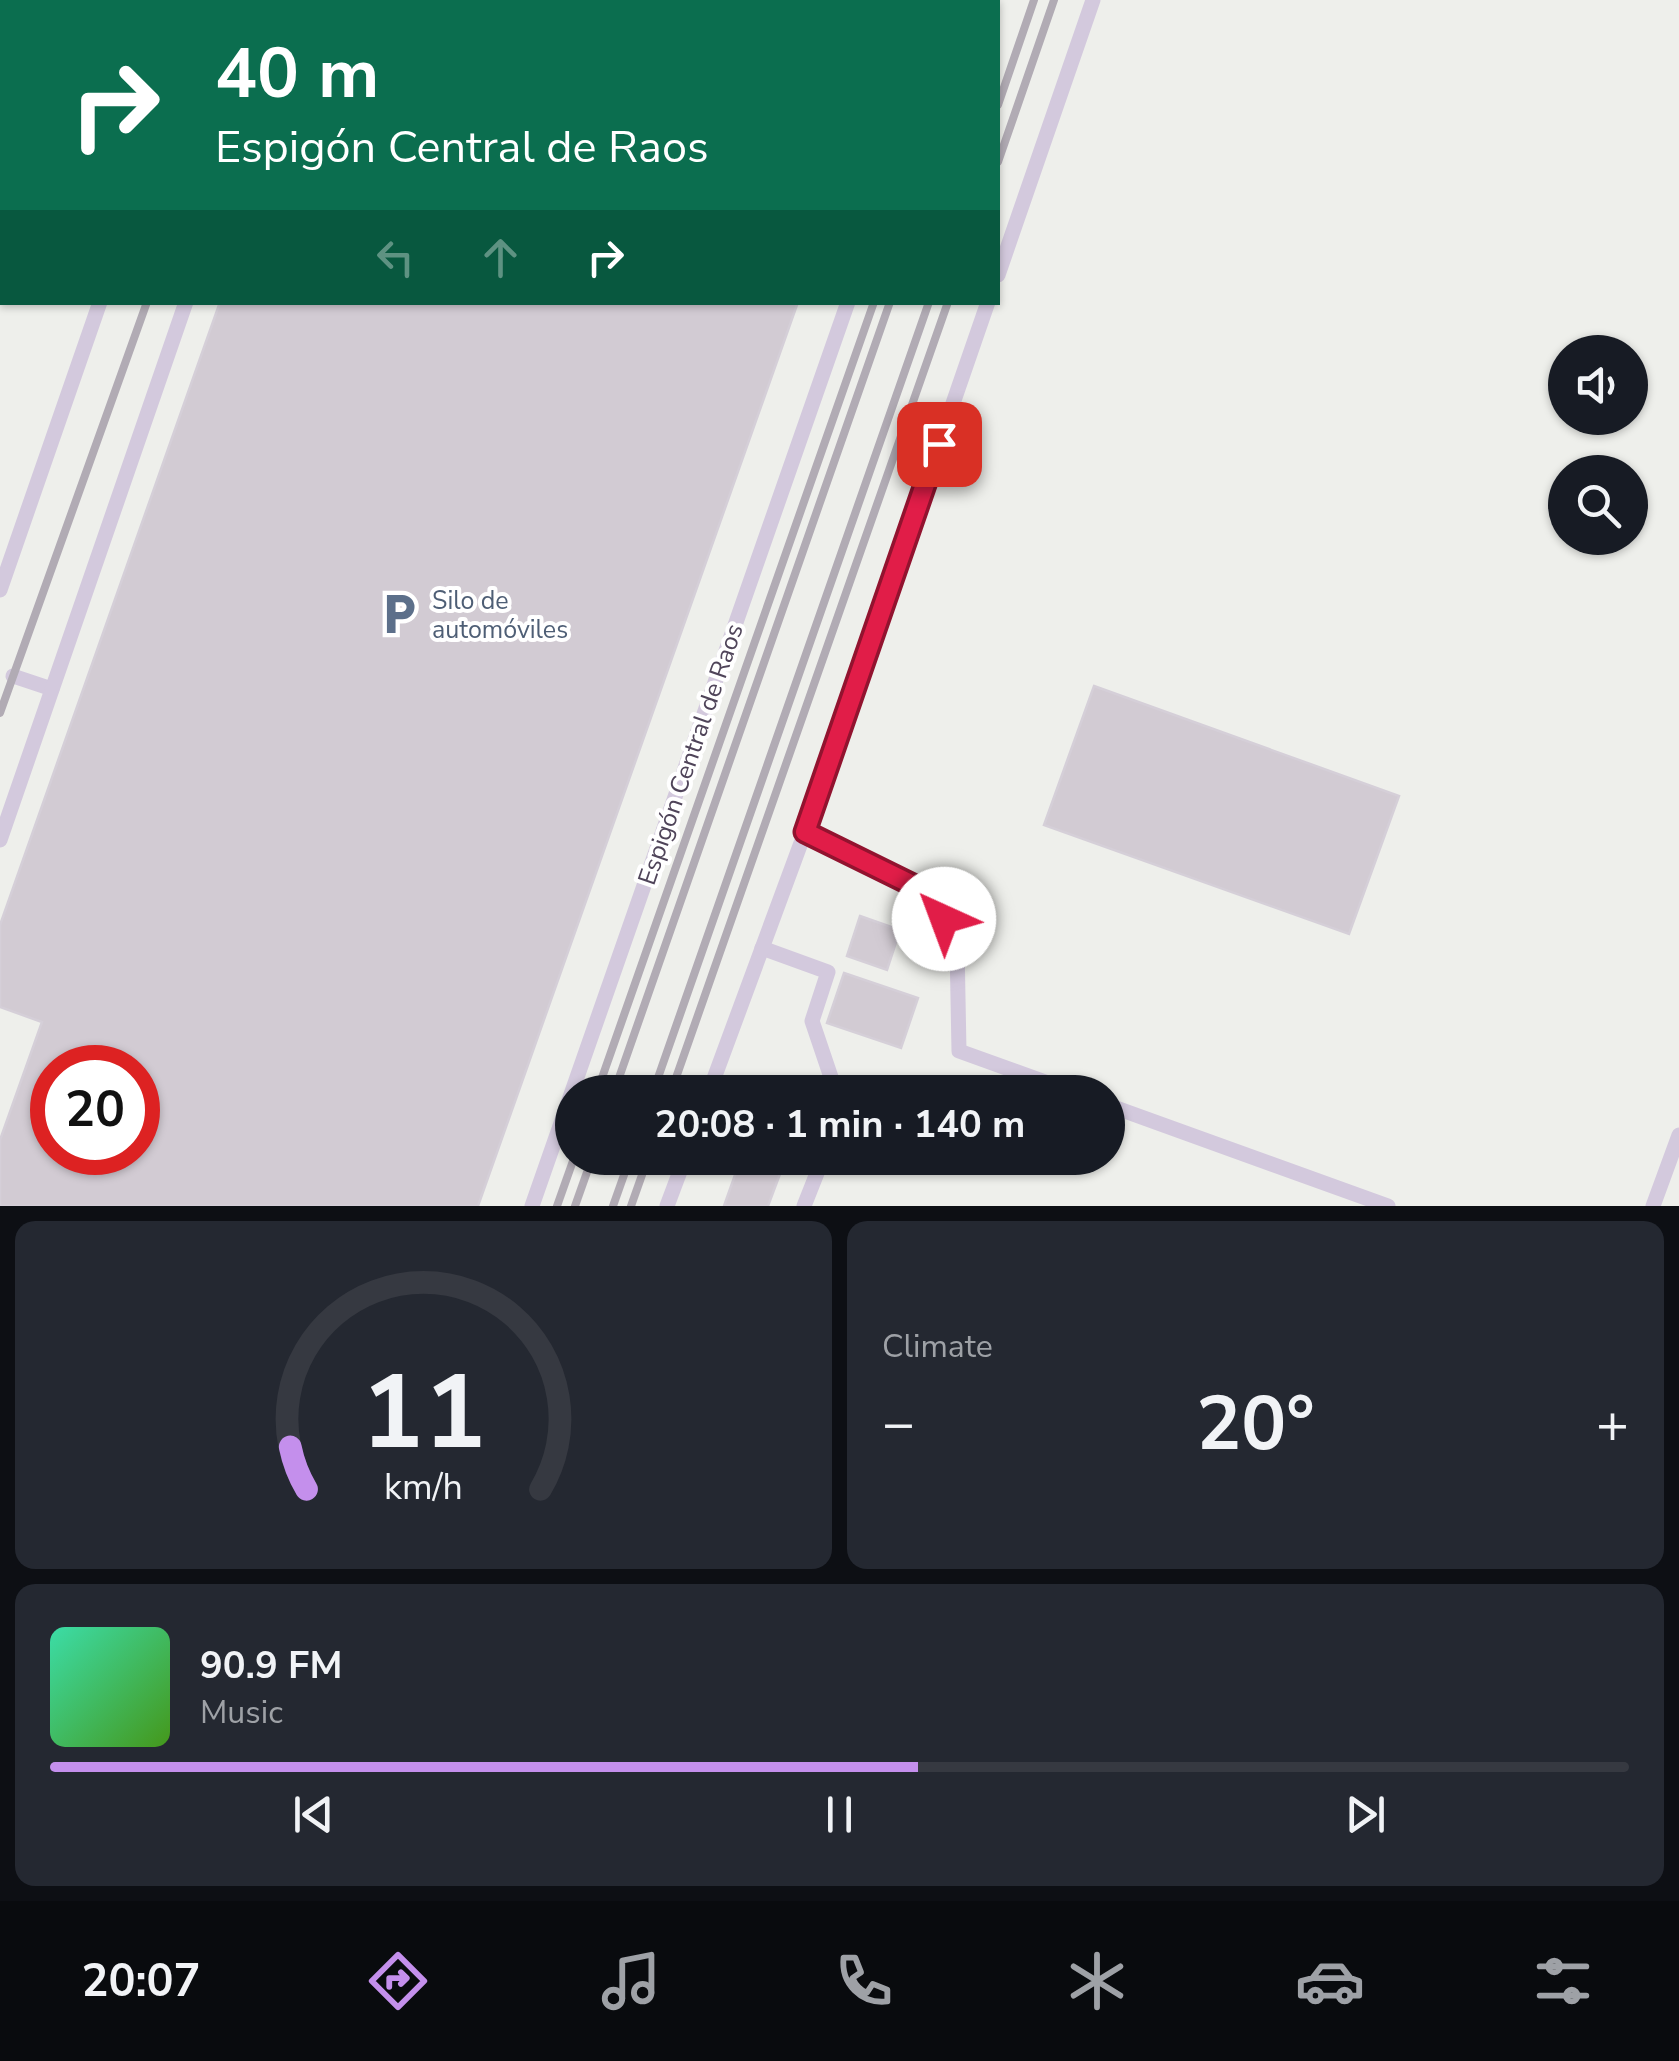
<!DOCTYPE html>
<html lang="en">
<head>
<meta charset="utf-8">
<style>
  :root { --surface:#171b24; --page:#242831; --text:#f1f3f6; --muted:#9ea1a6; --line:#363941; --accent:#c48fec }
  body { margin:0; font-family:"Nunito Sans",sans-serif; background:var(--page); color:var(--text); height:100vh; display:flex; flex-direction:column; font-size:38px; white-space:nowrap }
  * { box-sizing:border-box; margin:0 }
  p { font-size:32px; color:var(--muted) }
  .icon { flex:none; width:55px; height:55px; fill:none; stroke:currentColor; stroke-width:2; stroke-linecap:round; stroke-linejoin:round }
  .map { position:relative; height:1206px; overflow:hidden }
  .drawer { display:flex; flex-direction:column; gap:15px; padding:15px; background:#0d0f14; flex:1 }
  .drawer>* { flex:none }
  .hud { position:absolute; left:0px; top:0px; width:1000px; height:305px; box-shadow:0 2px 8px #0004; background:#0b6e4f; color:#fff; overflow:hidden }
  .buttons { position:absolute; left:1548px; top:335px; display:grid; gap:20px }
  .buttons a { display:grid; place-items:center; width:100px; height:100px; border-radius:50%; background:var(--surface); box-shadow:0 2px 8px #0004; font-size:50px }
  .speed { position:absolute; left:30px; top:1045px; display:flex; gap:20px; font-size:50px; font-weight:700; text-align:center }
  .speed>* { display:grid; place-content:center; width:130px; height:130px; border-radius:50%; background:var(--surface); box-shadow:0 2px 8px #0004; line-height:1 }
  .speed .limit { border:15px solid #d22; background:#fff; color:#111 }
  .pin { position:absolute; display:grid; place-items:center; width:85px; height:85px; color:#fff; margin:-42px; border-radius:20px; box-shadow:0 5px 15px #0006 }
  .me { position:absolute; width:110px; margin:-55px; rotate:317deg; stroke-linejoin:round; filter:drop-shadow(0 0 8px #0008) }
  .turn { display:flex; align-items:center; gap:35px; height:210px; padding:0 50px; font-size:45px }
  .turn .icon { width:130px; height:130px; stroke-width:2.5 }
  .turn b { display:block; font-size:70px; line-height:85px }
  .lanes { display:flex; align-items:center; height:95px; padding:0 50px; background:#0003; justify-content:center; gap:50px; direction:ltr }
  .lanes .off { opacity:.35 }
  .big { font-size:75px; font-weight:700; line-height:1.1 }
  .drawer .widget { flex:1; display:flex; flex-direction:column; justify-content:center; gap:15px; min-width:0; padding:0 35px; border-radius:20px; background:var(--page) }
  .drawer .dial { align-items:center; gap:0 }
  .dial svg { height:260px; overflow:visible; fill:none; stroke:var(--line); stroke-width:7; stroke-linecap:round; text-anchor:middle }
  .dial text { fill:var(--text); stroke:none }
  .song { display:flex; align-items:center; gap:30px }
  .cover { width:120px; height:120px; border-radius:15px; background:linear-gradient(135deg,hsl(160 70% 55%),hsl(100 70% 35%)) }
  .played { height:10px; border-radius:5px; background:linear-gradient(90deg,var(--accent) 55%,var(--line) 55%) }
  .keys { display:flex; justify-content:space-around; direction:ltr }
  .heat { display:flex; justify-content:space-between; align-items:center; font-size:55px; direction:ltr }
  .drawer .tiles { flex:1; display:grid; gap:15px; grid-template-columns:1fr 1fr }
  .widget:last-child { grid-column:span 2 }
  .trip { position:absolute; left:555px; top:1075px; width:570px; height:100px; border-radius:50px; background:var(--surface); box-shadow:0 2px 8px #0004; font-weight:700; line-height:100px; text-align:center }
  .menu { display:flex; height:160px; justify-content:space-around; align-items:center; background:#090b0e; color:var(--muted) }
  .menu .icon { width:70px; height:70px }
  .menu .on { color:var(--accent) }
  .menu b { font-size:45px; color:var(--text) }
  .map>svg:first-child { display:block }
  .building { fill:#d2cbd3; stroke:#d5cfd8; stroke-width:2.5; fill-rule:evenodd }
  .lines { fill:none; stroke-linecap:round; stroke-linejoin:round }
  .lane { stroke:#d3c9dd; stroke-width:15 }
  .rail { stroke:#b1abb4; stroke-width:8 }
  .route-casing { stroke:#92132f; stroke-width:25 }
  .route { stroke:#e11d48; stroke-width:18 }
  .labels { text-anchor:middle; stroke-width:8; stroke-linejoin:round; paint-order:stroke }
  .service-label { font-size:25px; fill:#4e5e75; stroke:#fff; text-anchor:start }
  .street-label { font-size:25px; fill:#4f4459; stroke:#fff }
</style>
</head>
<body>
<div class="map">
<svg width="1679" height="1206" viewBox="0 0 1679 1206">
  <rect width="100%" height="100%" fill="#eeefeb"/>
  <g class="building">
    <polygon points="327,0 905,0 326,2"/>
    <path d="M 220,302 L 798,302 L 478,1206 L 0,1206 L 0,1140 L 42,1022 L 0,1007 L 0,925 ZM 52,1068 L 138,1068 L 138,1152 L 52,1152 Z"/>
    <polygon points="1094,686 1399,796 1349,934 1044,825"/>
    <polygon points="860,916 900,930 887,970 847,956"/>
    <polygon points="844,973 918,998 901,1048 827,1023"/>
    <polygon points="741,1158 786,1158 768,1206 724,1206"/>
  </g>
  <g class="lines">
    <g class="lane">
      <polyline points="205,2 206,0"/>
      <polyline points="290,2 290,0"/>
      <polyline points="954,2 955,0"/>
      <polyline points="0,60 2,60"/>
      <polyline points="998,275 1093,0"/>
      <polyline points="0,590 100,302"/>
      <polyline points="13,676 52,689"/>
      <polyline points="805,832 931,894 957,945 959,1051 1073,1092"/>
      <polyline points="0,840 186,302"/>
      <polyline points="762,948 828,972 812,1021 836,1092"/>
      <polyline points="709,1092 805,832 988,302"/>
      <polyline points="1108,1105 1388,1206"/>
      <polyline points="532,1206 848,302"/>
      <polyline points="667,1206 685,1158"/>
      <polyline points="804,1206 823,1158"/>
      <polyline points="1653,1206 1679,1135"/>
    </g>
    <g class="rail">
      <polyline points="253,2 254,0"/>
      <polyline points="979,2 980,0"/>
      <polyline points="995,2 996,0"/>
      <polyline points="998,105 1034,0"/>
      <polyline points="998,162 1054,0"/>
      <polyline points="0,713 147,302"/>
      <polyline points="597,1092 874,302"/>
      <polyline points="614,1092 890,302"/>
      <polyline points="653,1092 929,302"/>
      <polyline points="671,1092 948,302"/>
      <polyline points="557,1206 574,1158"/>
      <polyline points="575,1206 592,1158"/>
      <polyline points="613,1206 630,1158"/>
      <polyline points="631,1206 648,1158"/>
    </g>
  </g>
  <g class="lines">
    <g class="route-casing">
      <polyline id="route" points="939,444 805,832 931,894 944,919"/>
    </g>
    <use href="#route" class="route"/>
  </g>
  <defs>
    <g id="parking-bare" transform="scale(3.45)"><path d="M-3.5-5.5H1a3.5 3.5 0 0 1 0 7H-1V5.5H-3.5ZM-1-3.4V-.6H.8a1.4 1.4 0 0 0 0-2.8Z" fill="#5c6f8a" stroke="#fff" stroke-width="2.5" paint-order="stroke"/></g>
  </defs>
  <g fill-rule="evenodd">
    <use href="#parking-bare" x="399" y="614"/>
  </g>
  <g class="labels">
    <g class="service-label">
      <text x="432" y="609">Silo de<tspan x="432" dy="29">automóviles</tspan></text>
    </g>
    <g class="street-label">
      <text transform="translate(690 754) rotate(-71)" y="9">Espigón Central de Raos</text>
    </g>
  </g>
</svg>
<div class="buttons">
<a><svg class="icon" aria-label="sound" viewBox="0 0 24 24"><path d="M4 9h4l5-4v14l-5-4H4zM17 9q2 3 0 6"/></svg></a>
<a><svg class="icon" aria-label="search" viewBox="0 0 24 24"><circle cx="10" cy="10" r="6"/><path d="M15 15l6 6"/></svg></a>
</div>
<div class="speed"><div class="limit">20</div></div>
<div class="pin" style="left:939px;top:444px;background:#d93025"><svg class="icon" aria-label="arrive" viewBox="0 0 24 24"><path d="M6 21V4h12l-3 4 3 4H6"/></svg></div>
<svg class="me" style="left:944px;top:919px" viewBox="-20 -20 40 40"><circle r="19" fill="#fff"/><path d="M0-13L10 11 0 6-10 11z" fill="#e11d48"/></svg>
<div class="trip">20:08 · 1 min · 140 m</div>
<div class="hud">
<div class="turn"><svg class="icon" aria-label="right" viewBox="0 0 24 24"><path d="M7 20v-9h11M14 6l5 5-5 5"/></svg><div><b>40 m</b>Espigón Central de Raos</div></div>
<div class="lanes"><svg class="icon off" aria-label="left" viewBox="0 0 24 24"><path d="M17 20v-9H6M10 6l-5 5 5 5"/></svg><svg class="icon off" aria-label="ahead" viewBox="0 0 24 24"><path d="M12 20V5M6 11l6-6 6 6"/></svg><svg class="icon" aria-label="right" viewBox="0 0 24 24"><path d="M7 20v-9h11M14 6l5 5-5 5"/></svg></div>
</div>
</div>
<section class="drawer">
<div class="tiles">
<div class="widget dial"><svg viewBox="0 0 100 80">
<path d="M14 69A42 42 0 1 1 86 69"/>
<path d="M14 69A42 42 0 0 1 9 56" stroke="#c48fec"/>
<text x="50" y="56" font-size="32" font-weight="700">11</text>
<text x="50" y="72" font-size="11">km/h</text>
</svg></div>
<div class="widget"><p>Climate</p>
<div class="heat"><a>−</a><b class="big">20°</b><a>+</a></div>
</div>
<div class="widget">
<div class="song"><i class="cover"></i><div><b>90.9 FM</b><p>Music</p></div></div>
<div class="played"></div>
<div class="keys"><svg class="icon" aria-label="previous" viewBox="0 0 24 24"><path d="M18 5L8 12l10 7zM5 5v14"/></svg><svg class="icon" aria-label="pause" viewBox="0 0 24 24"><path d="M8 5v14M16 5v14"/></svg><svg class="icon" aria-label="next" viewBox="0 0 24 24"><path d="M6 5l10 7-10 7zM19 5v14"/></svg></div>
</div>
</div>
</section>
<nav class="menu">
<b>20:07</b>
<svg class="icon on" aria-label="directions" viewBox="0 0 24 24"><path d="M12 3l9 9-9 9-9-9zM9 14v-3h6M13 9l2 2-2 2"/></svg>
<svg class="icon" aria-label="music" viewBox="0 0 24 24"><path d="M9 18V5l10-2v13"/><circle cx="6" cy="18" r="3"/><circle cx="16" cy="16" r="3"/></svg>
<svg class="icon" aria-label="phone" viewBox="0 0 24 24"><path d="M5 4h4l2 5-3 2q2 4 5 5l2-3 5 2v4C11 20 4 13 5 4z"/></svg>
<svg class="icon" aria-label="climate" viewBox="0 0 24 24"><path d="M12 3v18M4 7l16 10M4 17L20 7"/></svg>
<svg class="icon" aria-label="car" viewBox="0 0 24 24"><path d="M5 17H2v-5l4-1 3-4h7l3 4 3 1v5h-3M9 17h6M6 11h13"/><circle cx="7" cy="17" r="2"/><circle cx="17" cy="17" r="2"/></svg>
<svg class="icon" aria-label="filters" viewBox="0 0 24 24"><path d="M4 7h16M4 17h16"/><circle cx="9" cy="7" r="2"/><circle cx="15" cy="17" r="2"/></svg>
</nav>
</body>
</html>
